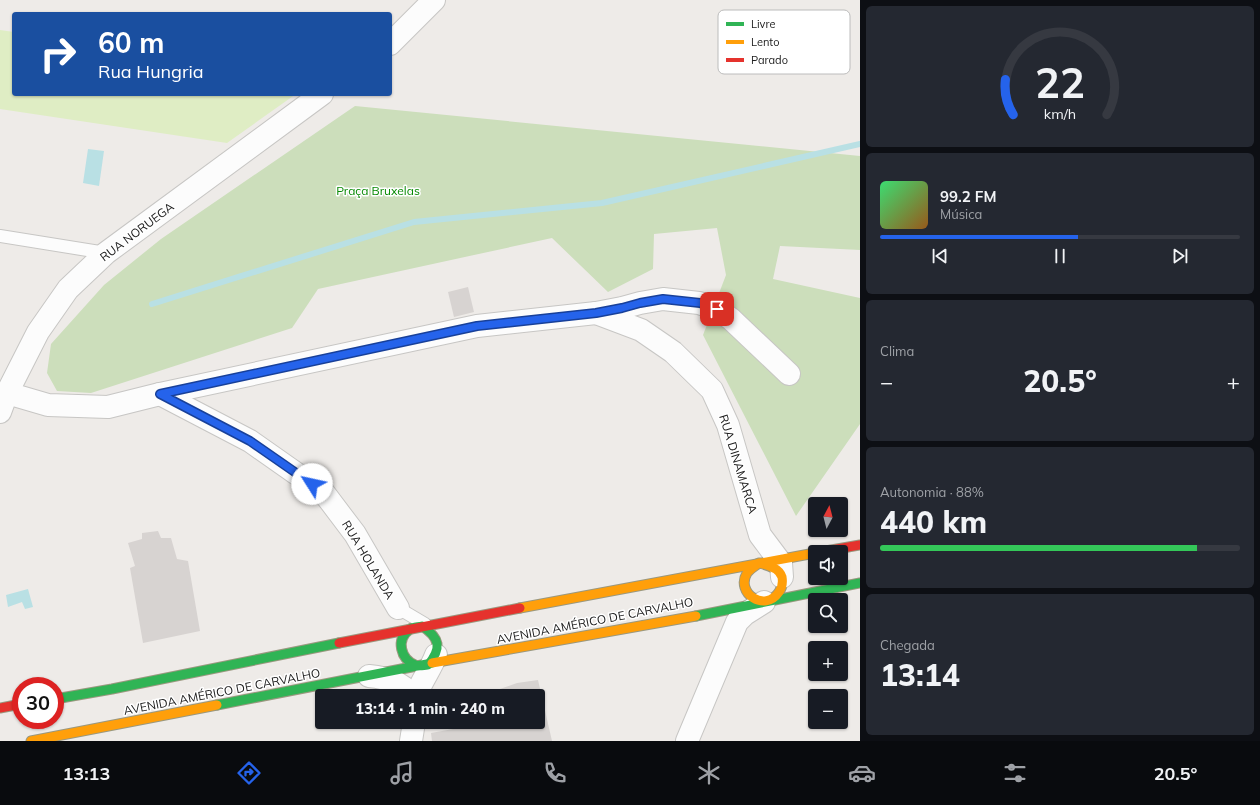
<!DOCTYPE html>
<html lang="pt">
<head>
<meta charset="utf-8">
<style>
  :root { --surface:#171b24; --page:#242831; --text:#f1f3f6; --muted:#9ea1a6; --line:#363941; --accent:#2563eb }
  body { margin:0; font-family:Mulish,sans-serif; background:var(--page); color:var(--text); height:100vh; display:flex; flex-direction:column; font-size:15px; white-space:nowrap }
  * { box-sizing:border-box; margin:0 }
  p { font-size:13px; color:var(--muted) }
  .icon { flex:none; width:22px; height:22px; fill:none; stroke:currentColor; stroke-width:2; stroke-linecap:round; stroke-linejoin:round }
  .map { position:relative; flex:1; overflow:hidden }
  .panel { display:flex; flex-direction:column; gap:6px; padding:6px; background:#0d0f14; width:400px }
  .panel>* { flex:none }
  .guide { position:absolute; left:12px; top:12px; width:380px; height:84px; border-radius:4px; box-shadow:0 1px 3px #0004; background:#1a4fa0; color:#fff; overflow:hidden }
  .needle { width:26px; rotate:7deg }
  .controls { position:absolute; left:808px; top:497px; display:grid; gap:8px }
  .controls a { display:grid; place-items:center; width:40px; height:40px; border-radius:4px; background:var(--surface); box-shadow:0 1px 3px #0004; font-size:20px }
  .speed { position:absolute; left:12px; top:677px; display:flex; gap:8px; font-size:20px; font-weight:700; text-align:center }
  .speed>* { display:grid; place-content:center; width:52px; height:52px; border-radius:50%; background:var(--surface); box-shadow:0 1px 3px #0004; line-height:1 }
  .speed .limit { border:6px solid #d22; background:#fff; color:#111 }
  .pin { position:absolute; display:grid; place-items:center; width:34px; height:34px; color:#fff; margin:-17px; border-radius:8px; box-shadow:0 2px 6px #0006 }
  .me { position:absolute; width:44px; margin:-22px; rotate:305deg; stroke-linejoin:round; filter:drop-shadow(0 0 3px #0008) }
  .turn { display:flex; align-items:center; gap:14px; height:84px; padding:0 20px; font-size:18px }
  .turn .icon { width:52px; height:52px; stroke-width:2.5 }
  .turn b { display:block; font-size:28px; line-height:34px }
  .big { font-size:30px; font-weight:800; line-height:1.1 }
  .panel .card { flex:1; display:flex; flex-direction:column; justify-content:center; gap:6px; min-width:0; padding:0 14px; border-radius:6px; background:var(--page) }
  .panel .dial { align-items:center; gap:0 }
  .dial svg { height:104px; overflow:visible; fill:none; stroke:var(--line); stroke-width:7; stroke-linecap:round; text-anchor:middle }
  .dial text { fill:var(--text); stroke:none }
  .song { display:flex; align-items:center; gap:12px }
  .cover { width:48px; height:48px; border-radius:6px; background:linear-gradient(135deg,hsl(140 70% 55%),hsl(30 70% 35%)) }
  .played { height:4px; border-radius:2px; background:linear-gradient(90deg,var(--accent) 55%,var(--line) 55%) }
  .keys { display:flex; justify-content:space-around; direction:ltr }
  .heat { display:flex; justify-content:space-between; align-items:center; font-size:22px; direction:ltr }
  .charge { height:6px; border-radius:3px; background:linear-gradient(90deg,#34c759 88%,var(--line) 0) }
  .trip { position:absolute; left:315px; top:689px; width:230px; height:40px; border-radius:4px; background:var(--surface); box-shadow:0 1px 3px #0004; font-weight:800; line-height:40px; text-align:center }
  .menu { display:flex; height:64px; justify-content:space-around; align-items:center; background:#090b0e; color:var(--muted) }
  .menu .icon { width:28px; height:28px }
  .menu .active { color:var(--accent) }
  .menu b { font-size:18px; color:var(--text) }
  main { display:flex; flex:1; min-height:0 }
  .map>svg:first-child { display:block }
  .grass { fill:#dfedc4 }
  .forest { fill:#ccdebb }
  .water { fill:#b9e0e4 }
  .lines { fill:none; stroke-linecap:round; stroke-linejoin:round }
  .stream { stroke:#b9e0e4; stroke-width:6 }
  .building { fill:#d7d3d1 }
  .lane-casing { stroke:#c7c6c4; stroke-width:14 }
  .street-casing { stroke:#c7c6c4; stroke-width:24 }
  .fast-casing { stroke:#9a987f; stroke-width:11 }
  .slow-casing { stroke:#9a987f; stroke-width:11 }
  .jam-casing { stroke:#9a987f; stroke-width:11 }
  .lane { stroke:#fcfcfc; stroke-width:12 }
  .street { stroke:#fcfcfc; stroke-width:22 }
  .fast { stroke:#30b455; stroke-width:9 }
  .slow { stroke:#ff9f0a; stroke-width:9 }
  .jam { stroke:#e5322d; stroke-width:9 }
  .route-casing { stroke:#184099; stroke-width:10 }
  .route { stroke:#2563eb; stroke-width:7 }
  .labels { text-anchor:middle; stroke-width:3; stroke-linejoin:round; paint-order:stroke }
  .park-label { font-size:12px; fill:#068902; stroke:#fff }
  .street-label { font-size:12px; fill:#202020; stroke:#fff }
  .key { fill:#fff; stroke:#bcbcbc; stroke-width:1 }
  .key-label { font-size:11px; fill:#202020 }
</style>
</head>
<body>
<main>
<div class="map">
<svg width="860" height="741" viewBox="0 0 860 741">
  <rect width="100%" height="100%" fill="#eeebe8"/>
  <polygon class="grass" points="0,30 14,32 14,94 296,94 227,143 0,109"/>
  <polygon class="forest" points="355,106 860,156 860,250 780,246 773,279 860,298 860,424 796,516 703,335 726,275 717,228 654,234 653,269 608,292 552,238 318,289 292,328 91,393 57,391 47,373 51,344 104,285 161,239"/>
  <g class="water">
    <polygon points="88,149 104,151 99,186 83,183"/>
    <polygon points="28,589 33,607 25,609 22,602 8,607 6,595"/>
  </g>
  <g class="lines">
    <polyline class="stream" points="152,304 414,222 602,203 860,144"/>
  </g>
  <g class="building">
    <polygon points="468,287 474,312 454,317 448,292"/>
    <polygon points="158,531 161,538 171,538 177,559 188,561 200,631 143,643 130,568 135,566 128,543 142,539 142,533"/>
    <polygon points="538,680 552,741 432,741 431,733 464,727 463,722 538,722 538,696 457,695 480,689 500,689 517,683"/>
  </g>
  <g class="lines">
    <g class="lane-casing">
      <g id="lane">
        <polyline points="0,236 106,253"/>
        <polyline points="398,608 425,624"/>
      </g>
    </g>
    <g class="street-casing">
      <g id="street">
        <polyline points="390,44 434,0"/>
        <polyline points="596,313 641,330 673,352 712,390 728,425 760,535 781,563 782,577"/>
        <polyline points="7,393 48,405 108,407 160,394 477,326 596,313 622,308 640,303 663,299 699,303 717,309 731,319 789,374"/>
        <polyline points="160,394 250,441 324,493 355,534 398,608"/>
        <polyline points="0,412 7,393 38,332 68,289 106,253 322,94"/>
        <path d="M 369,676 C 387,678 401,681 412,696"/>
        <path d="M 416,696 C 421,681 431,669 436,655"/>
        <polyline points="411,741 414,722"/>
        <polyline points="687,741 737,622 745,614 764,602"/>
      </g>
    </g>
    <g class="fast-casing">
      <g id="fast">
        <polyline points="696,616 860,583"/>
        <path d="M 422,626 C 440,638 442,648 428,665 C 424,665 419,667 415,665 C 401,659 395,640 410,629 C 413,627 418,627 422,626 Z"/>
        <polyline points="55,699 112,689 339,643"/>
        <polyline points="217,705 432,663"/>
      </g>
    </g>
    <g class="slow-casing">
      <g id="slow">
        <path d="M 759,563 C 768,565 779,568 782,577 C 783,583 782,588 779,592 C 765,613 735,593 747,573 C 750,569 755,566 759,563 Z"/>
        <polyline points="520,608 815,553"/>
        <polyline points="432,663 696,616"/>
        <polyline points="31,741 217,705"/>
      </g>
    </g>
    <g class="jam-casing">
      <g id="jam">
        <polyline points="820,552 860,545"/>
        <polyline points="339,643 520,608"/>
        <polyline points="0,708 21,704"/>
      </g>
    </g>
    <use href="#lane" class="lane"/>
    <use href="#street" class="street"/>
    <use href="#fast" class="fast"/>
    <use href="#slow" class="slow"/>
    <use href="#jam" class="jam"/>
  </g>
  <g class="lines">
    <g class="route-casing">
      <polyline id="route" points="312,484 250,441 160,394 477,326 596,313 622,308 640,303 663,299 700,303 717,309"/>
    </g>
    <use href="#route" class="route"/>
  </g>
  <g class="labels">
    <g class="park-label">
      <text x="378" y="195">Praça Bruxelas</text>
    </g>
    <g class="street-label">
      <text transform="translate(137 232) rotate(-37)" y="4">RUA NORUEGA</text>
      <text transform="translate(738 464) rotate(73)" y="4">RUA DINAMARCA</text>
      <text transform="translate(368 560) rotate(59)" y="4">RUA HOLANDA</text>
      <text transform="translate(595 621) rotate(-11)" y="4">AVENIDA AMÉRICO DE CARVALHO</text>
      <text transform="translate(222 692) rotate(-11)" y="4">AVENIDA AMÉRICO DE CARVALHO</text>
    </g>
  </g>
  <rect x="718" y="10" width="132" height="64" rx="6" class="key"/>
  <rect x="726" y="22" width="18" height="4" fill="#30b455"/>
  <rect x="726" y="40" width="18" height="4" fill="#ff9f0a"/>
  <rect x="726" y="58" width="18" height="4" fill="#e5322d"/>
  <g class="key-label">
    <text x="751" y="28">Livre</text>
    <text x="751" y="46">Lento</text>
    <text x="751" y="64">Parado</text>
  </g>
</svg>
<div class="controls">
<a><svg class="needle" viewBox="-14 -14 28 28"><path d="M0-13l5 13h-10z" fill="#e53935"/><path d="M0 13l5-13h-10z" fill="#9ea1a6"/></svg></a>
<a><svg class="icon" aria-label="sound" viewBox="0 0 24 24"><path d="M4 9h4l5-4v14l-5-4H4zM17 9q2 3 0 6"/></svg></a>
<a><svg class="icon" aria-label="search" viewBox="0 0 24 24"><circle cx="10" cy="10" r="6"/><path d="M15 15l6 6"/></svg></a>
<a>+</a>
<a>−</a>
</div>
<div class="speed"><div class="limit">30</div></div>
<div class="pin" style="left:717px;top:309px;background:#d93025"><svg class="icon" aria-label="arrive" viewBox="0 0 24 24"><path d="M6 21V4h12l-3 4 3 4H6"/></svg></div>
<svg class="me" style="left:312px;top:484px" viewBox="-20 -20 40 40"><circle r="19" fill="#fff"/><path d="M0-13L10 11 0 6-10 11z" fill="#2563eb"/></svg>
<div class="trip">13:14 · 1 min · 240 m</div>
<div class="guide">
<div class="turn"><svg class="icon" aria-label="right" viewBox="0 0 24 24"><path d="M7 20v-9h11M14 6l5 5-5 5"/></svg><div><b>60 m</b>Rua Hungria</div></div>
</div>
</div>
<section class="panel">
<div class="card dial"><svg viewBox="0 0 100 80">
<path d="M14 69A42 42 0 1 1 86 69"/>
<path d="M14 69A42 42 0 0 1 8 42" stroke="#2563eb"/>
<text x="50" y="56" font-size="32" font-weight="700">22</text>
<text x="50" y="72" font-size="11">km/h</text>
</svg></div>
<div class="card">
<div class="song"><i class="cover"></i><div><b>99.2 FM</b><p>Música</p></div></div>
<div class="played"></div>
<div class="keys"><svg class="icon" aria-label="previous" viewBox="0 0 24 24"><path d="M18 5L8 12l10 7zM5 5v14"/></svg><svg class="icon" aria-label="pause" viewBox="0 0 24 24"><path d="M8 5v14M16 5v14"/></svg><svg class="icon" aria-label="next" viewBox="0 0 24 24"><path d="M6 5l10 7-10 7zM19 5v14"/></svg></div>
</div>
<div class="card"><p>Clima</p>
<div class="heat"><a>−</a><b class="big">20.5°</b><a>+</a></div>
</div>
<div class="card"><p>Autonomia · 88%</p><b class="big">440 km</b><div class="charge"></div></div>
<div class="card"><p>Chegada</p><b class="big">13:14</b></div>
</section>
</main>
<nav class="menu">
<b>13:13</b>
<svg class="icon active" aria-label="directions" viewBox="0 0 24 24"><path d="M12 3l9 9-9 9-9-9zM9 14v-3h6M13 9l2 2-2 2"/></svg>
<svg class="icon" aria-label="music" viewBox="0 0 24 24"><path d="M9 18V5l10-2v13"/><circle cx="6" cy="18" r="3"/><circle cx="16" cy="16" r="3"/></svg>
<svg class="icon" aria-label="phone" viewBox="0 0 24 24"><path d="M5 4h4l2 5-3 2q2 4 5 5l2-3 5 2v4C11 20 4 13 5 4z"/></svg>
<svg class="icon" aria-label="climate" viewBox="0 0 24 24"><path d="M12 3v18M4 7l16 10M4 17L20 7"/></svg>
<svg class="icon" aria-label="car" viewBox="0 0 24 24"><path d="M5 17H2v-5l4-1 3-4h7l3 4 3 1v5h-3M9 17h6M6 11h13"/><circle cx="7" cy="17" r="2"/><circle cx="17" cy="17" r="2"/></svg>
<svg class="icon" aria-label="filters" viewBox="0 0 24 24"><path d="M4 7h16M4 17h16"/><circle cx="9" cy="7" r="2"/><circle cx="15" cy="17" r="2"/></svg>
<b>20.5°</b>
</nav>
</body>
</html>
